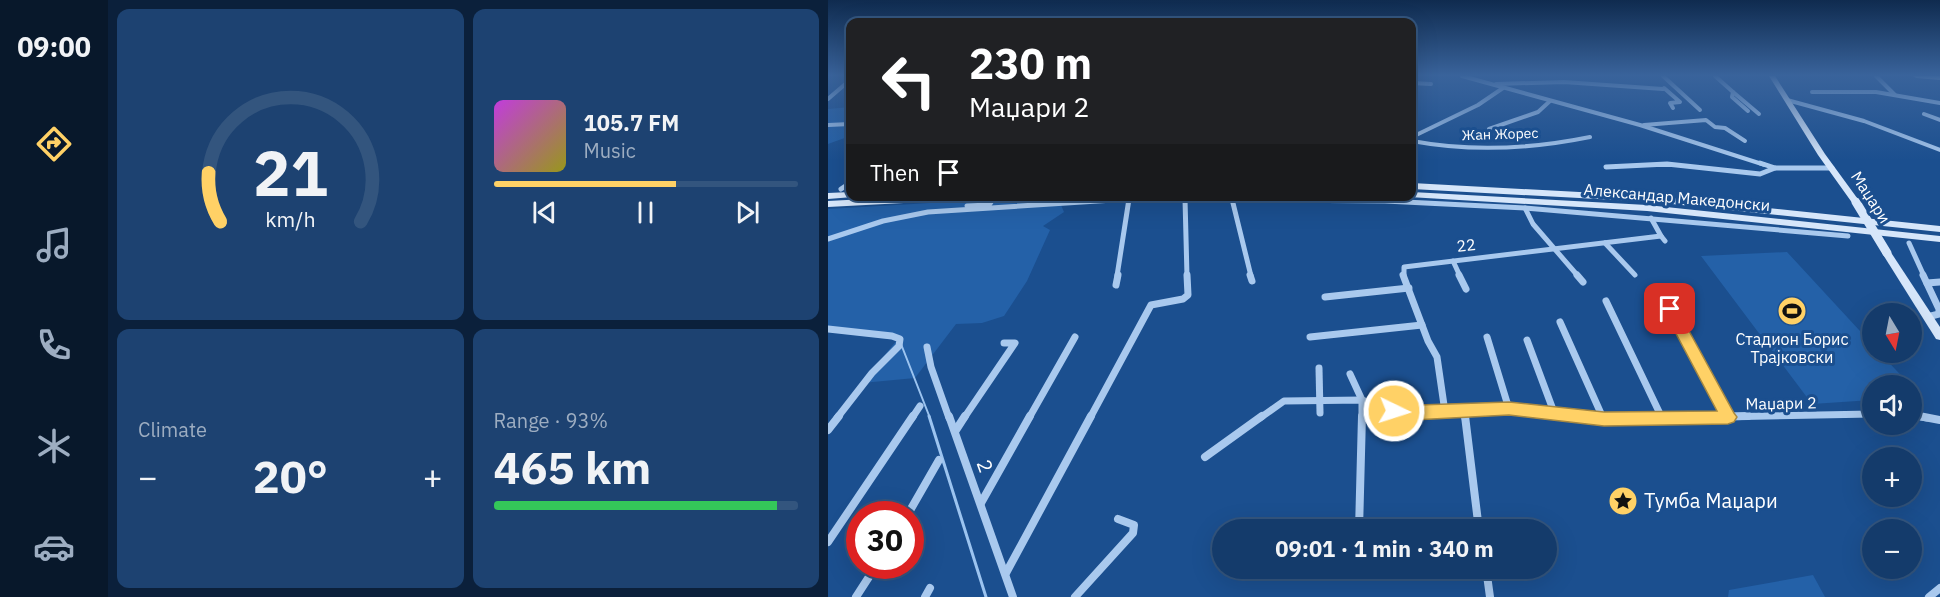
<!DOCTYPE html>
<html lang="en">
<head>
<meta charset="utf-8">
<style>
  :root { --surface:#143b6b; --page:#1d4271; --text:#f1f3f6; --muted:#9dadc1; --line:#33557e; --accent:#ffd166 }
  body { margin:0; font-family:"IBM Plex Sans",sans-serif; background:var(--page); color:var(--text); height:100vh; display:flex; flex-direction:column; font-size:22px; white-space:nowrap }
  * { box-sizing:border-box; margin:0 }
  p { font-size:20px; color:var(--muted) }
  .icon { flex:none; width:33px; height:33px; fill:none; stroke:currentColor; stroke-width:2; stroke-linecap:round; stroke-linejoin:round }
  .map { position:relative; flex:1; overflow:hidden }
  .side { display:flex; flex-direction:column; gap:9px; padding:9px; background:#0b203b; width:720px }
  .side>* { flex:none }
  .hud { position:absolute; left:18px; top:18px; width:570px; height:183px; border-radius:12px; box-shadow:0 6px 24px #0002,0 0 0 2px var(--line); background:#202124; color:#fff; overflow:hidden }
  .needle { width:39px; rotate:170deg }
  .buttons { position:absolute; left:1034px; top:303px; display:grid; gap:12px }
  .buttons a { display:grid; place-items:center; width:60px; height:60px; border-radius:50%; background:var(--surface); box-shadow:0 6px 24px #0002,0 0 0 2px var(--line); font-size:30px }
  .speed { position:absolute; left:18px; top:501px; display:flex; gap:12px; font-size:30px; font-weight:700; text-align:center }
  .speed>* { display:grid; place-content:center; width:78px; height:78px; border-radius:50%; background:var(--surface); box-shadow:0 6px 24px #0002,0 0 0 2px var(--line); line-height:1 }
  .speed .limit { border:9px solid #d22; background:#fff; color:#111 }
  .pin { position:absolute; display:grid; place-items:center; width:51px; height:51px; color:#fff; margin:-26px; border-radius:12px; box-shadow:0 3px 9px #0006 }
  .me { position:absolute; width:66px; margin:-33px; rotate:94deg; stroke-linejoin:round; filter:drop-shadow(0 0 4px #0008) }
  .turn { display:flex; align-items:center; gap:21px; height:126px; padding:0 24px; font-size:27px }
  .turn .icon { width:78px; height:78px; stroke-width:2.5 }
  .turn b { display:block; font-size:42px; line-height:51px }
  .then { display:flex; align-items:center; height:57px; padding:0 24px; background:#0003; gap:12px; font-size:22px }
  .big { font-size:45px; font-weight:700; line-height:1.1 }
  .side .tile { flex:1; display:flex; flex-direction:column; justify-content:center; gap:9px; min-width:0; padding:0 21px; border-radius:12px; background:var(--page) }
  .side .dial { align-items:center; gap:0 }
  .dial svg { height:156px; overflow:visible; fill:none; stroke:var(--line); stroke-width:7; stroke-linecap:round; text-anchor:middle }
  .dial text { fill:var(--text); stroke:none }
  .song { display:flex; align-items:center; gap:18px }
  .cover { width:72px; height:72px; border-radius:9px; background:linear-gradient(135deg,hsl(290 70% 55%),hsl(60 70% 35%)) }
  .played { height:6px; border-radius:3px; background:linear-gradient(90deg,var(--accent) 60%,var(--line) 60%) }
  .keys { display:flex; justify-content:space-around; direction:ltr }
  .heat { display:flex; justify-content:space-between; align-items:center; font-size:33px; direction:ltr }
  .charge { height:9px; border-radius:4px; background:linear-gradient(90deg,#34c759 93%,var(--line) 0) }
  .side .tiles { flex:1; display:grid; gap:9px; grid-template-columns:repeat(2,1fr) }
  .trip { position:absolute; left:384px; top:519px; width:345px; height:60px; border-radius:30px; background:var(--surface); box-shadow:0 6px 24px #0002,0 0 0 2px var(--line); font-weight:700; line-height:60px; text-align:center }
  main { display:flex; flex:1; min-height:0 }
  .menu { display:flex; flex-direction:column; width:108px; justify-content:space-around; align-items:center; background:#08182b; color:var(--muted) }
  .menu .icon { width:42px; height:42px }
  .menu .current { color:var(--accent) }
  .menu b { font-size:27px; color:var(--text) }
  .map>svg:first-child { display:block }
  .green { fill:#2461a8 }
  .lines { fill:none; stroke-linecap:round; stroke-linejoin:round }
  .stream-far1 { stroke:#9cc4f0; stroke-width:2 }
  .stream { stroke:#9cc4f0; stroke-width:3 }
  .street-far3 { stroke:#a9c9ee; stroke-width:4 }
  .street-far2 { stroke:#a9c9ee; stroke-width:5 }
  .street-far1 { stroke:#a9c9ee; stroke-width:7 }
  .street { stroke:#a9c9ee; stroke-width:8 }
  .secondary { fill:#d6e6fa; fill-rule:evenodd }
  .secondary-bridge { stroke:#d6e6fa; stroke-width:9 }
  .route { fill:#ffd166; stroke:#a68842; stroke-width:1.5 }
  .labels { text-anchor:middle; stroke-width:6; stroke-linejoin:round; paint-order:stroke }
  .far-street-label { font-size:14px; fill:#fff; stroke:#1b4f8f }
  .street-label { font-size:16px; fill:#fff; stroke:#1b4f8f }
  .poi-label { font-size:16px; fill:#fff; stroke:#1b4f8f }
  .near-street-label { font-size:20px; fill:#fff; stroke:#1b4f8f }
  .near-poi-label { font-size:20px; fill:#fff; stroke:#1b4f8f; text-anchor:start }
</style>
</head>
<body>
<main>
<nav class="menu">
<b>09:00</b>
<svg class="icon current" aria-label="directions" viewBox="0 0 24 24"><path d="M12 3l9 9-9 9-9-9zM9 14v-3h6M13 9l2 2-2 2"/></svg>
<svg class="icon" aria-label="music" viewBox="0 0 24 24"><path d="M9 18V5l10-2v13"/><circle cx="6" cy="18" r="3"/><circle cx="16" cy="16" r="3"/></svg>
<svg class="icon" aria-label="phone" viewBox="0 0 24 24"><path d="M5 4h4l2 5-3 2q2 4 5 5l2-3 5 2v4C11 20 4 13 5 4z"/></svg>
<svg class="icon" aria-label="climate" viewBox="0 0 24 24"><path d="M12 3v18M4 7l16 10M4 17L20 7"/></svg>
<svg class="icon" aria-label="car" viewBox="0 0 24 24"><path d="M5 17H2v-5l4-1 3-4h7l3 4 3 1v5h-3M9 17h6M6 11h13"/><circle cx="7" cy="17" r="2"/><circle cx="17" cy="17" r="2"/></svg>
</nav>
<section class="side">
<div class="tiles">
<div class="tile dial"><svg viewBox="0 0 100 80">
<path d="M14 69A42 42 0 1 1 86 69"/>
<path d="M14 69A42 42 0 0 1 8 44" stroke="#ffd166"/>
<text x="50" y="56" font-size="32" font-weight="700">21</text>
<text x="50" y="72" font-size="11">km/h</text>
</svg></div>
<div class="tile">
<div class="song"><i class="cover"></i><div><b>105.7 FM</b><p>Music</p></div></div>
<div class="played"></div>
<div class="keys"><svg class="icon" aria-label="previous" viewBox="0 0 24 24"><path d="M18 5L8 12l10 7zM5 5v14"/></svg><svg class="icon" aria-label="pause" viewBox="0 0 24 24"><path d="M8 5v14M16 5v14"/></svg><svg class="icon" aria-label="next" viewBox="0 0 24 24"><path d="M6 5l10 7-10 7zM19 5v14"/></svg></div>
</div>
<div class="tile"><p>Climate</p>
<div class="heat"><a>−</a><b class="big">20°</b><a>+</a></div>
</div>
<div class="tile"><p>Range · 93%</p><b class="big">465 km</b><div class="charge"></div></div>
</div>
</section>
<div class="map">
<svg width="1112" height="597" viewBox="0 0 1112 597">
  <rect width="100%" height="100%" fill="#1b4f8f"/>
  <g class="green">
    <polygon points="22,107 22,136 0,144 0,109"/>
    <polygon points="231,198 235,202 233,205 236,212 215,226 222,230 199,281 176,316 154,323 128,324 87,378 34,383 69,340 0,332 0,209 136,201"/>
    <polygon points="959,252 1044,344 1044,352 1052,353 1083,386 1044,386 1044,400 984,404 873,256"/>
    <polygon points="985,575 997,597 900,597 901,590"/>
  </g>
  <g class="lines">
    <polyline class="stream-far1" points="73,344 102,418"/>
    <polyline class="stream" points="101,416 158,597"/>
    <g class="street-far3">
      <polyline points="634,76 812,125 937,165"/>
      <polyline points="835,76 872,110"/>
      <polyline points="887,76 905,92 904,97 920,111"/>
      <polyline points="1048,76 1067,95"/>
      <polyline points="584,83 603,84"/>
      <polyline points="668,84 736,82 835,89"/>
      <polyline points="836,88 852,102 842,103 845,108"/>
      <polyline points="905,92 931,114"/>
      <polyline points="984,92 1048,92 1112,103"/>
      <polyline points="0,99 22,80"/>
      <polyline points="959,100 1036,121 1112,150"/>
      <polyline points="584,106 586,101"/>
      <polyline points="1096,114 1112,120"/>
      <polyline points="0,125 22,124"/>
      <polyline points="816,125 878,120 887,127 897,128 917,141"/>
      <polyline points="661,129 710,112 722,101"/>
      <polyline points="584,137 650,105 675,88"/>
      <path d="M 584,141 C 643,152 703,149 762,137"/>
      <polyline points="822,165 847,165"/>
    </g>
    <g class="street-far2">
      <polyline points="932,163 947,168 1004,168"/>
      <polyline points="778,167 839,164 932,174 947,168"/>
      <polyline points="13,189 22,183"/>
      <polyline points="357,199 359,276"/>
      <polyline points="404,199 423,276"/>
      <polyline points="139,206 161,205 167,196"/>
      <polyline points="697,208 705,224 750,276"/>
      <polyline points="823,218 833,236"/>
      <polyline points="0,239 55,221 100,212 301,199 557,201 697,208 1020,236"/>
      <polyline points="777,243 807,275"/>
      <polyline points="1081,243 1096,276"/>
      <polyline points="625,261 632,276"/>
      <polyline points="289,276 301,199"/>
      <polyline points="576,276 576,267 833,236 837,241"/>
    </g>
    <g class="street-far1">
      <polyline points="422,275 424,281"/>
      <polyline points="575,275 600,341 609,357 617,412"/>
      <polyline points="631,275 638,289"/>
      <polyline points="749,275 755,282"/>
      <polyline points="1095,275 1111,309 1111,314 1099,317"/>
      <polyline points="1099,283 1112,282"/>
      <polyline points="288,285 290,275"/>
      <polyline points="831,289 901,417"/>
      <polyline points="497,297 581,288"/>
      <polyline points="778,301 834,418"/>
      <polyline points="732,322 775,418"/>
      <polyline points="0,329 64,336 72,339 71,346 44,373 9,418"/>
      <polyline points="482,337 594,325"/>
      <polyline points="659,337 681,409"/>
      <polyline points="699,340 727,415"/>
      <polyline points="99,347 103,367 121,418"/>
      <polyline points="491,368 492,413"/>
      <polyline points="522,374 534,400 534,418"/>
      <polyline points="636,411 637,418"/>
      <polyline points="1083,415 1099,418"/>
      <polyline points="84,418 92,406"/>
      <polyline points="136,418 187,343 176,343"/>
      <polyline points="201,418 247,337"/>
      <polyline points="262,418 323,305 355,299 360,295 359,275"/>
      <polyline points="432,418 456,401 534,400 566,411 585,413 681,409 765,418"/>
      <polyline points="840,418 1044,414"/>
    </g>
    <g class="street">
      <polyline points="121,416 185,597"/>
      <polyline points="637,416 651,530"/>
      <polyline points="750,416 776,419 920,416"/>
      <polyline points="775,416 776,419"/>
      <polyline points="834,416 835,419"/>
      <polyline points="1091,416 1112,420"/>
      <polyline points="0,430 11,416"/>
      <polyline points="128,430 137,416"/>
      <polyline points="377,457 434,416"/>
      <polyline points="153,503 202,416"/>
      <polyline points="80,514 111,460"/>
      <polyline points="531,530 534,416"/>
      <polyline points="0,542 85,416"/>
      <polyline points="658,568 662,597"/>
      <polyline points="178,573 263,416"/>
      <polyline points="28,597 48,566"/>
      <polyline points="97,597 102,588"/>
      <polyline points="247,597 305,533 306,525 290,519"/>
      <polyline points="1101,597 1112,588"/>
    </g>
    <g class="secondary">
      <polygon points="941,76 947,76 997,154 1032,202 1031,204 1025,204 990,155"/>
      <polygon points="1085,76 1112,76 1112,80 1088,78"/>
      <polygon points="584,183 825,196 1112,226 1112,232 825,202 584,189"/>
      <polygon points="22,192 22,196 25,197 0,199 0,193"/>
      <polygon points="584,192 819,205 1112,236 1112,242 819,211 581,197 584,196"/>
      <polygon points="93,196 155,196 151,199 0,207 0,201"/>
      <polygon points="1059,250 1062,251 1112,327 1112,340 1108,339 1054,253"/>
    </g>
    <polyline class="secondary-bridge" points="1028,202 1059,253"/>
  </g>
  <linearGradient id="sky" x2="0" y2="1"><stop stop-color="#0f2b4f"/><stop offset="0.47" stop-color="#39639b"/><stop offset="1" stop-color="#39639b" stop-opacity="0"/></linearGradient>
  <rect width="1112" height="160" fill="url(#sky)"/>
  <polygon class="route" points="842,305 849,309 906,413 909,417 906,422 900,424 776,426 681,415 585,420 560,416 558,411 560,406 681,402 776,412 889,411 835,309"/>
  <defs>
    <g id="stadium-disc" transform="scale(1.5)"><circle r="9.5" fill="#ffd166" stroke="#1b4f8f"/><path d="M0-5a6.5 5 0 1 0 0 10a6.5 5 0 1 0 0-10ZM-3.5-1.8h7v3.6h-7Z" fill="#111"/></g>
    <g id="sight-disc" transform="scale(1.5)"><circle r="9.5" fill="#ffd166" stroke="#1b4f8f"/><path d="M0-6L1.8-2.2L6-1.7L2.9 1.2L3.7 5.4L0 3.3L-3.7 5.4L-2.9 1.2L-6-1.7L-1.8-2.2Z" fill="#111"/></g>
  </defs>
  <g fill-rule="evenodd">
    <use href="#stadium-disc" x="964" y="311"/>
    <use href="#sight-disc" x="795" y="501"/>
  </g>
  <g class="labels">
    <g class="far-street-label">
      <text transform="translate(672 134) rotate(-2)" y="5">Жан Жорес</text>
    </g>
    <g class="street-label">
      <text transform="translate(849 197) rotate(5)" y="6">Александар Македонски</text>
      <text transform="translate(1043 197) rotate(57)" y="6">Маџари</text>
      <text transform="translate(638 245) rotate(-7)" y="6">22</text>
      <text transform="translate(953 403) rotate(-1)" y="6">Маџари 2</text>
    </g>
    <g class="poi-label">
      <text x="964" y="345">Стадион Борис<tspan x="964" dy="18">Трајковски</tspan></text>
    </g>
    <g class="near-street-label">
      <text transform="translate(157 466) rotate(70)" y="7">2</text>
    </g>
    <g class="near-poi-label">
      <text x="816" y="508">Тумба Маџари</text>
    </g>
  </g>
</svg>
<div class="buttons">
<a><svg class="needle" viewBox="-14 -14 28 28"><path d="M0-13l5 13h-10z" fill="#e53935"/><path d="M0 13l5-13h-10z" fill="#9dadc1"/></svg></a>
<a><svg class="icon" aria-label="sound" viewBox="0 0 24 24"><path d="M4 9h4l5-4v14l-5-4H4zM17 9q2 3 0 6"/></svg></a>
<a>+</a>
<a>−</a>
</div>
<div class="speed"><div class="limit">30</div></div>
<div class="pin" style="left:842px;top:309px;background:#d93025"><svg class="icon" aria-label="arrive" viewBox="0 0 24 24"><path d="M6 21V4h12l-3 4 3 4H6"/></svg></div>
<svg class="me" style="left:566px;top:411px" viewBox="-20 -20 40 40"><circle r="17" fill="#ffd166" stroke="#fff" stroke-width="3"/><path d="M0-11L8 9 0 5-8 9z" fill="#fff"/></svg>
<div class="trip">09:01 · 1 min · 340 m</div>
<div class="hud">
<div class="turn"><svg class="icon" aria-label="left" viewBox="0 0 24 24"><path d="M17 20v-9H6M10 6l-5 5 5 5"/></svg><div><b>230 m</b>Маџари 2</div></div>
<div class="then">Then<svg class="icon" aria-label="arrive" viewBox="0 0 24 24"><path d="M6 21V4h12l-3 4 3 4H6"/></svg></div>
</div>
</div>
</main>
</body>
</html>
